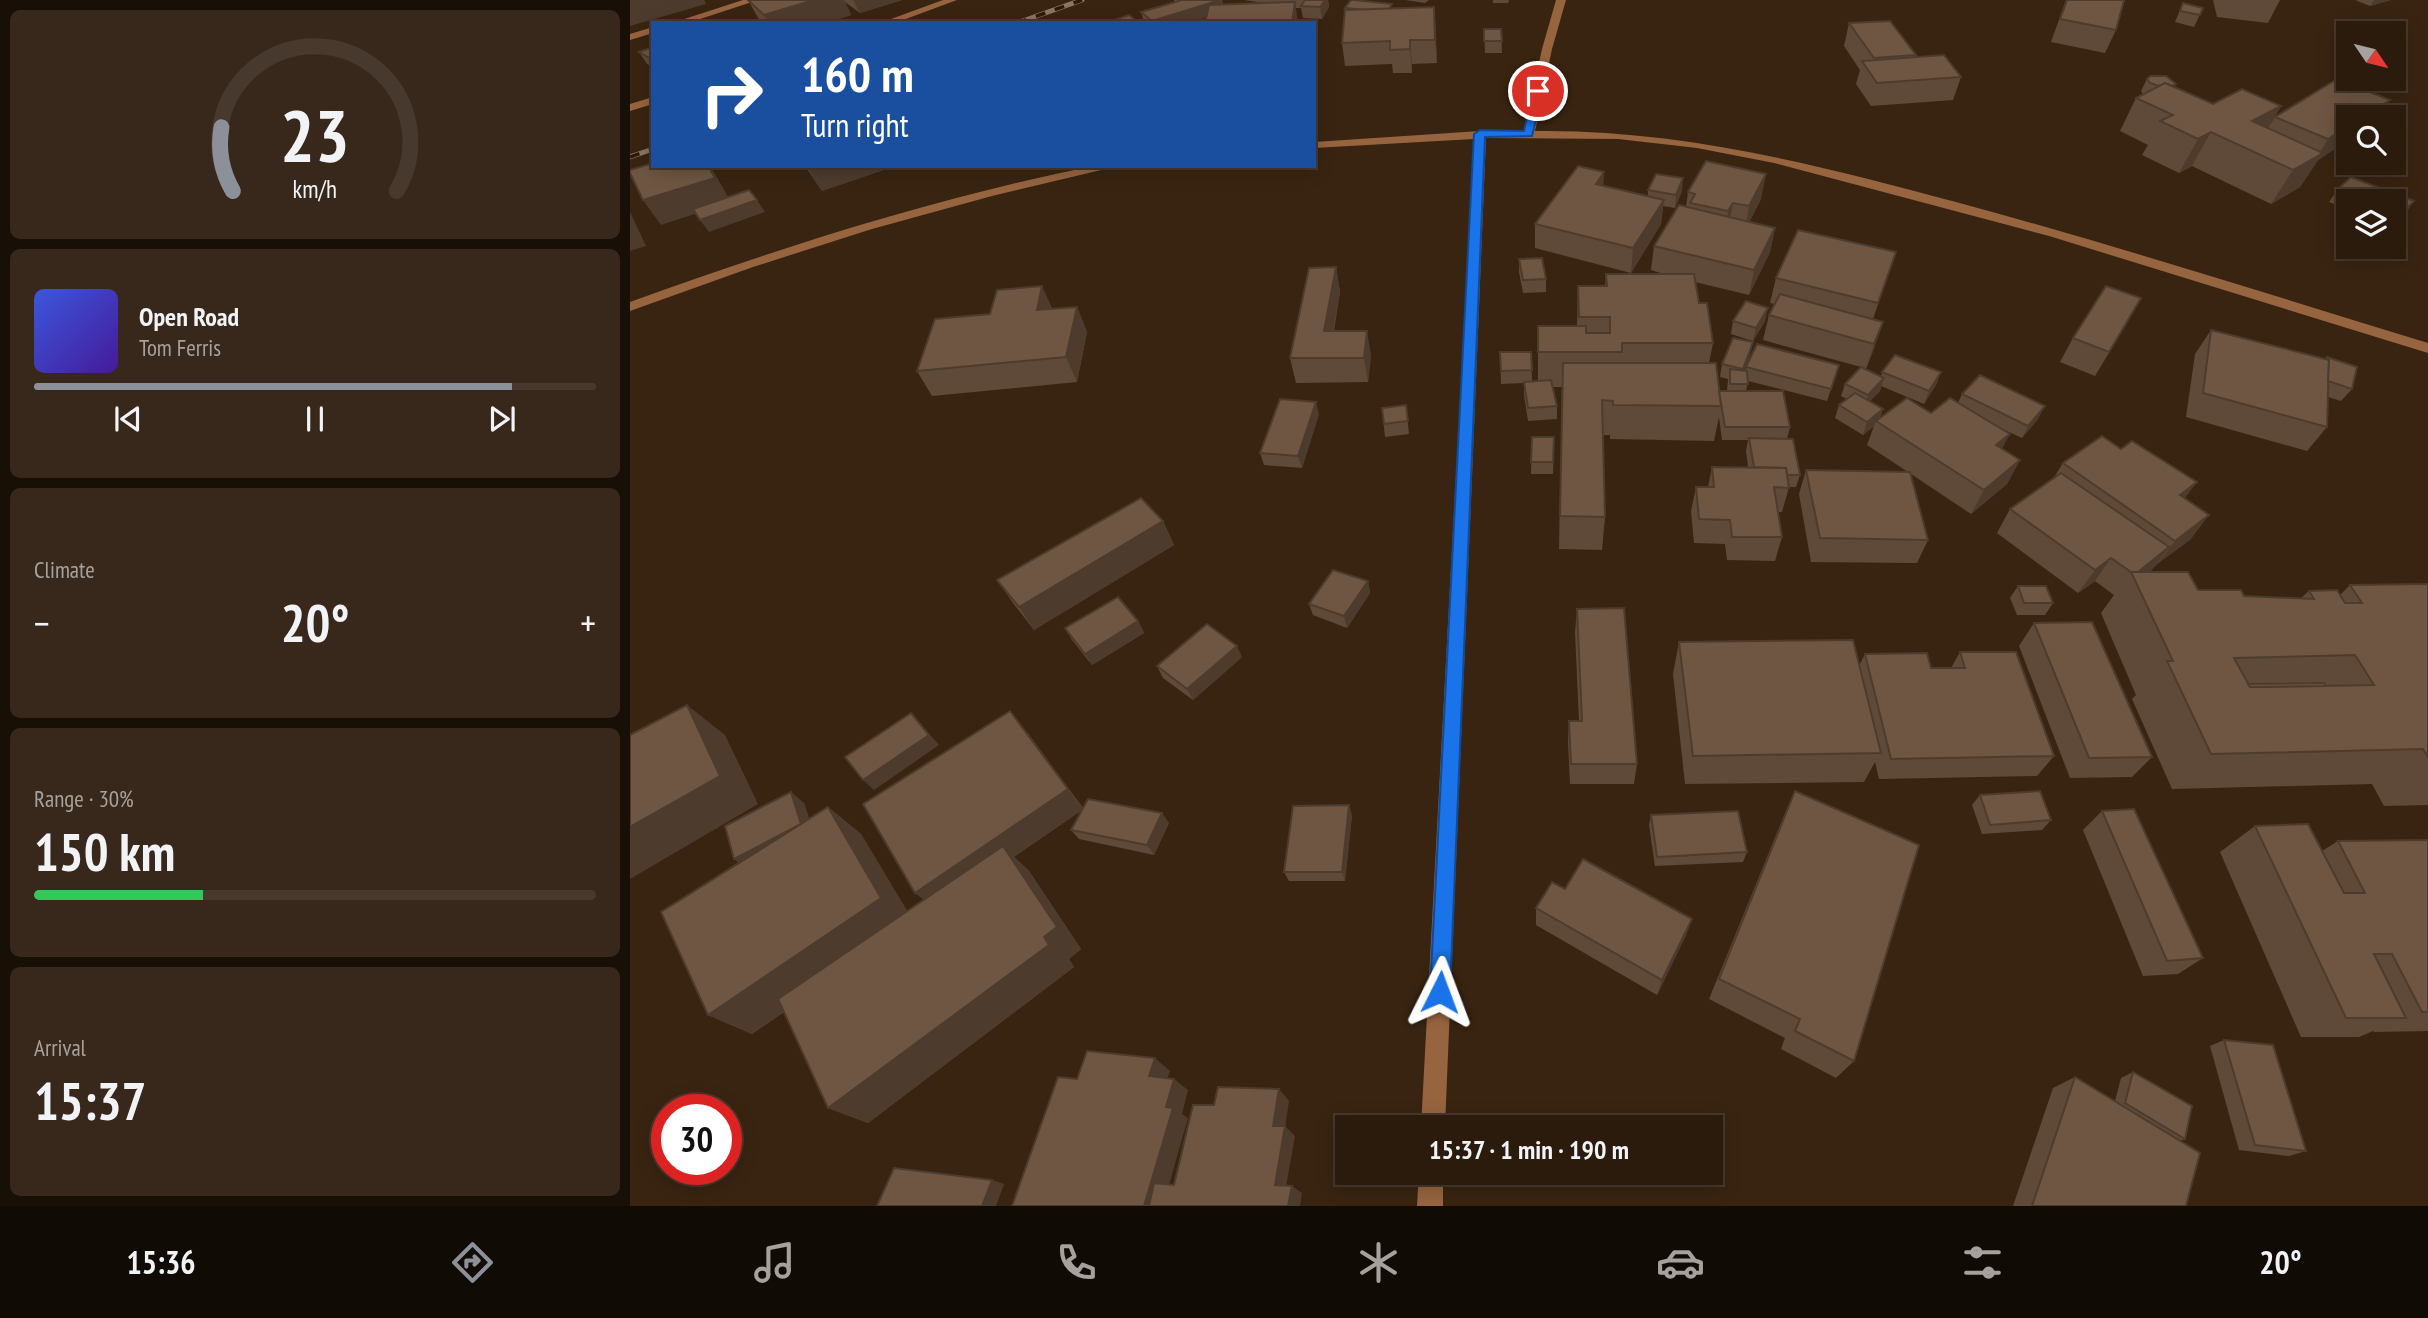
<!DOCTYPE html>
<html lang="en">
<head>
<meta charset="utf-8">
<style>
  :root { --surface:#2b1b0d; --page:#37281b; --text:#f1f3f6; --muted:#a6a19d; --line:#47392e; --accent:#8c9099 }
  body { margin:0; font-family:"PT Sans Narrow",sans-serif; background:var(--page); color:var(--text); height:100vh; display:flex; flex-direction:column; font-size:26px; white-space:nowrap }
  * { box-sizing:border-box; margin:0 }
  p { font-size:23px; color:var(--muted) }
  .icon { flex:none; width:38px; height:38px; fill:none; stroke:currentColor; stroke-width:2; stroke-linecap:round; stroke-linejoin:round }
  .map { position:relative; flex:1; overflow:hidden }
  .sheet { display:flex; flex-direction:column; gap:10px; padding:10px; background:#180f07; width:630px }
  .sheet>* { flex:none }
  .top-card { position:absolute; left:21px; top:21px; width:665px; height:147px; border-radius:0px; box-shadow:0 4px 18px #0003,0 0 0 2px var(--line); background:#1a4fa0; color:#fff; overflow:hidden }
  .needle { width:46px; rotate:125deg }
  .buttons { position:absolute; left:1706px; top:21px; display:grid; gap:14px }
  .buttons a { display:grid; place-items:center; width:70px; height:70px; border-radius:0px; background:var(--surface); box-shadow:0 4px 18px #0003,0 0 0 2px var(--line); font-size:35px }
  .speed { position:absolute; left:21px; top:1094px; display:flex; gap:14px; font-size:35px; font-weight:700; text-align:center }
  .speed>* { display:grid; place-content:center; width:91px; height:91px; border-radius:50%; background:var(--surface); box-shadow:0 4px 18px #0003,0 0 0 2px var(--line); line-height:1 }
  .speed .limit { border:10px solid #d22; background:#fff; color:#111 }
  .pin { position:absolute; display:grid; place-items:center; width:60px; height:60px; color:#fff; margin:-30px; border:4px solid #fff; border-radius:50%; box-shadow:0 2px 7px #0007 }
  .me { position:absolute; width:77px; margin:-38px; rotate:3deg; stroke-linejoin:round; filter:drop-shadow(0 0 5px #0008) }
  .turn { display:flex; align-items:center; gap:24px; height:147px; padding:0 35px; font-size:32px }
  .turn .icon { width:91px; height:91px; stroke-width:2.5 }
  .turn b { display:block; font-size:49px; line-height:60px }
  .big { font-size:52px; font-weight:700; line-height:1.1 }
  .sheet .widget { flex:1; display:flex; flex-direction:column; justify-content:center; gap:10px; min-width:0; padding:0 24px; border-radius:10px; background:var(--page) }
  .sheet .dial { align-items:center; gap:0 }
  .dial svg { height:182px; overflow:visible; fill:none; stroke:var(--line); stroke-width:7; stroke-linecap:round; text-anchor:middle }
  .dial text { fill:var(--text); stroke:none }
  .song { display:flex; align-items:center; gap:21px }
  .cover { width:84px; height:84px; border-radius:10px; background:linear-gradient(135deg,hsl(230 70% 55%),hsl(260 70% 35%)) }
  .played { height:7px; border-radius:4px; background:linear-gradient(90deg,var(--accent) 85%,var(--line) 85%) }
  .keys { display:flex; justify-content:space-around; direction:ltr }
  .heat { display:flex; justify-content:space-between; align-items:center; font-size:38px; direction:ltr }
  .charge { height:10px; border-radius:5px; background:linear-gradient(90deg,#34c759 30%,var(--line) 0) }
  .trip { position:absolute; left:705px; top:1115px; width:388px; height:70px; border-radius:0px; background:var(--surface); box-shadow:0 4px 18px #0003,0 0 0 2px var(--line); font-weight:700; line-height:70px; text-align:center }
  .tab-bar { display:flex; height:112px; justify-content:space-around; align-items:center; background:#110b05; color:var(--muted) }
  .tab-bar .icon { width:49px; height:49px }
  .tab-bar .on { color:var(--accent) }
  .tab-bar b { font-size:32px; color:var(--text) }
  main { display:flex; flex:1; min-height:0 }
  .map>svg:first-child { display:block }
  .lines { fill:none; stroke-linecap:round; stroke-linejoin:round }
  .minor { fill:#96643f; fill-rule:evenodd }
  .rail-casing { stroke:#887666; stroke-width:5 }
  .rail { stroke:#2e1a07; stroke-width:3.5; stroke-dasharray:10; stroke-linecap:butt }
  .wall { fill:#5f4a39 }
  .shaded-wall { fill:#4d3c2e }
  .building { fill:#6e5642; stroke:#4d3c2e; stroke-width:2; fill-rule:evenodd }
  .route { fill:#1a73e8; stroke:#114b97; stroke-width:2 }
</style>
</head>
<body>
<main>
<section class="sheet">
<div class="widget dial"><svg viewBox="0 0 100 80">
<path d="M14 69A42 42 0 1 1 86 69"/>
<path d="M14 69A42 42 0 0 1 9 41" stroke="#8c9099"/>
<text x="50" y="56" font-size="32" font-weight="700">23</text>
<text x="50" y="72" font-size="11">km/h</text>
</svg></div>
<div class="widget">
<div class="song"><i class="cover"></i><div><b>Open Road</b><p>Tom Ferris</p></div></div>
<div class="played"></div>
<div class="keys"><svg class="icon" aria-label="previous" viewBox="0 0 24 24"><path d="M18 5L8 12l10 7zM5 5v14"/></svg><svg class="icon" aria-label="pause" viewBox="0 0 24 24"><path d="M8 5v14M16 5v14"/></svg><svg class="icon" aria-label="next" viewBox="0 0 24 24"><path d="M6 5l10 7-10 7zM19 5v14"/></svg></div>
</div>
<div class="widget"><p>Climate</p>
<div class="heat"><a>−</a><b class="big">20°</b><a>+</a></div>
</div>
<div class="widget"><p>Range · 30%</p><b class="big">150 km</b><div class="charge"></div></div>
<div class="widget"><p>Arrival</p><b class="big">15:37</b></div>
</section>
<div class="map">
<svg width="1798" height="1206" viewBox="0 0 1798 1206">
  <rect width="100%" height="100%" fill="#392411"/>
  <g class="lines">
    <g class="minor">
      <polygon points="113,0 128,0 58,23 42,23"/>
      <polygon points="313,0 327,0 265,23 250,23"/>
      <path d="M 926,0 L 936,0 L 922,49 L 905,131 C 1050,129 1188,165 1326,202 C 1485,245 1641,295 1798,343 L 1798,353 L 1419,236 L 1144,163 L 1067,148 L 988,139 L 856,138 L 815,1127 L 791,1127 L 844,139 L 684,148 L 684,142 L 850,131 L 894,131 L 912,49 Z"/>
      <polygon points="23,27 23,33 0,40 0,34"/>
      <polygon points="23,97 23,104 0,111 0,104"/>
      <path d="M 463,166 L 488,166 L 362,196 L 242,229 L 123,267 L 0,311 L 0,302 C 152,247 305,198 463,166 Z"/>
      <polygon points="789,1172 813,1172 813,1206 787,1206"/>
    </g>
    <g class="rail-casing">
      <g id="rail">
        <polyline points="387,23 452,0"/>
        <polyline points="0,157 23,149"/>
      </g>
    </g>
    <use href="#rail" class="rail"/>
  </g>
  <g class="wall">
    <polygon points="118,0 272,0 230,13 215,2 221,15 196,23 131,23"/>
    <polygon points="544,0 592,0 593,5 634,3 614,0 698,0 699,7 692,19 673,18 671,8 666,8 577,17 557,23 514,23 511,12 545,2"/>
    <polygon points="775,0 799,0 795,3"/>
    <polygon points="863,0 879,0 878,3 863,3"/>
    <polygon points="1436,0 1486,30 1475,53 1421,42"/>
    <polygon points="1583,0 1650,0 1638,23 1587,17"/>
    <polygon points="1725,0 1761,0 1740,6"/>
    <polygon points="1553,3 1573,8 1564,27 1545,22"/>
    <polygon points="804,7 807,63 782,64 782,73 763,73 762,64 715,66 712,43 715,8 762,9"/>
    <polygon points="1219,23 1286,55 1286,57 1331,77 1323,100 1241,106 1226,84 1230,70 1214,46"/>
    <polygon points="854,29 871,29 872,53 855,53"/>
    <polygon points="23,47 23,67 17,64 9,52"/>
    <polygon points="1517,79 1545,87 1583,104 1651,106 1638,128 1645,117 1760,100 1748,117 1718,117 1718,140 1688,160 1670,187 1641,204 1562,166 1549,173 1512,155 1518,145 1490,131 1506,98 1513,94 1511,91"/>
    <polygon points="175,166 265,166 192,191"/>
    <polygon points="1721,177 1784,201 1775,214 1764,225 1764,201 1718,201 1718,209 1699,202 1708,189"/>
    <polygon points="1018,190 1052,191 1045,208 1033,206 1031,224 1001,273 905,248 905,224 1018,196"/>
    <polygon points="1058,192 1131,199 1119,222 1145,228 1140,252 1119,295 1065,282 1069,303 1083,343 1079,363 1089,391 1097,391 1098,379 1090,377 1092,364 1120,355 1114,371 1115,371 1116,367 1209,365 1197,401 1118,381 1116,391 1160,427 1157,439 1170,475 1166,487 1159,487 1152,512 1148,512 1152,537 1145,561 1097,560 1095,544 1064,543 1061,511 1066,487 1078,487 1082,467 1118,467 1116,451 1118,440 1092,440 1089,417 1084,441 980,439 980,435 973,435 975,517 972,550 929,549 932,387 923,387 927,406 927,419 898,421 894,395 894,383 871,384 870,352 901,352 902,381 908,381 908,326 947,326 948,286 975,286 976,274 1034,274 1021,270 1024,246 1056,207"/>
    <polygon points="1266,252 1243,319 1245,346 1236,369 1231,367 1251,377 1252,372 1311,372 1306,385 1294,404 1251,386 1250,391 1240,401 1253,409 1250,417 1301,413 1328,403 1332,394 1408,419 1392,438 1366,426 1372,449 1390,460 1377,484 1341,514 1281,474 1298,540 1287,563 1181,562 1169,494 1176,470 1278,472 1237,445 1244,426 1233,435 1205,418 1209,405 1217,399 1211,396 1215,384 1231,367 1133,340 1139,315 1144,304 1140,303 1146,278"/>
    <polygon points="889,259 916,279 916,292 893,293 889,272"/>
    <polygon points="706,267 710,292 704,331 741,355 738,382 666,383 660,358"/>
    <polygon points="447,307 457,332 447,382 302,396 287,371 423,309"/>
    <polygon points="1103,321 1135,321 1123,341 1101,334"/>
    <polygon points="1497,323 1465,376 1430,362 1443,338"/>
    <polygon points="1581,330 1696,359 1697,357 1722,389 1711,401 1698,397 1697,427 1677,451 1556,417 1565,354"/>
    <polygon points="776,405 779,434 755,437 752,408"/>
    <polygon points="689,414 672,468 634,465 630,453"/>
    <polygon points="902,437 924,437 923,474 901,474"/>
    <polygon points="1491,449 1555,498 1561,539 1527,564 1519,572 1568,590 1614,596 1671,598 1679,591 1710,595 1720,585 1798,584 1798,805 1754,806 1742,784 1542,789 1502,699 1506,695 1471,613 1484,595 1465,581 1448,593 1367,533 1380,509 1423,479 1433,463"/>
    <polygon points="533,521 544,545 404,630 383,603 367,580"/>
    <polygon points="738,581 740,593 717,628 683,615 679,604"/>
    <polygon points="1388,586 1423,603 1415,615 1387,615 1380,598"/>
    <polygon points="947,609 1007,764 1004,784 940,784 938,742 939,721 949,721 945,632"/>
    <polygon points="508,621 514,633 462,665 442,640 435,628"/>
    <polygon points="1404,623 1522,757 1502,777 1440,778 1389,646"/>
    <polygon points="1049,642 1229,666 1235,654 1301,668 1321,668 1330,652 1424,756 1407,776 1249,779 1245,762 1234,782 1055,784 1043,674"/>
    <polygon points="612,657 563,700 533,678 527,666"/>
    <polygon points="397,732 453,808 539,823 524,855 449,839 441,830 452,810 384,857 399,871 451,949 439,959 444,967 238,1123 198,1108 154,1012 122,1034 78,1015 109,863 104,859 174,803 179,819 198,807 231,834 277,911 294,899 285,893"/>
    <polygon points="1165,791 1224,1061 1206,1078 1151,1049 1155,1038 1079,999 1153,818"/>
    <polygon points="1350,795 1421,820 1412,830 1352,834 1342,805"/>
    <polygon points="1472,811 1573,958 1548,974 1513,976 1453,830"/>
    <polygon points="722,815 715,881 659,881 654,872"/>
    <polygon points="1021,815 1117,852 1113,862 1025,866 1019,825"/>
    <polygon points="1625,826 1692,851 1708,841 1798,840 1798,1031 1744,1032 1743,1031 1729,1037 1671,1037 1590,852"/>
    <polygon points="935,889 1062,919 1056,935 1027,995 906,925 906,908"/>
    <polygon points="1594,1040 1676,1151 1659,1156 1609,1150 1580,1046"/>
    <polygon points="1503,1072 1555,1139 1550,1141 1556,1206 1383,1206 1423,1088 1445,1077 1485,1101 1491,1078"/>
  </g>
  <g class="shaded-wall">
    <polygon points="0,0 74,0 76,4 0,26"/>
    <polygon points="184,0 214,0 221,15 196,23 138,23 134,15"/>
    <polygon points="223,0 272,0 230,13"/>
    <polygon points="592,0 595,11 557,23 523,23 522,21"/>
    <polygon points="695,0 698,0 699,7 692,19 690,7"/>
    <polygon points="1744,0 1761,0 1740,6"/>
    <polygon points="665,2 668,23 662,23"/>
    <polygon points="804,7 806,30 807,63 805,40"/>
    <polygon points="780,40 782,64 782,73 780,49"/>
    <polygon points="1760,100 1748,117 1733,117"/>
    <polygon points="1651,106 1631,140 1622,121"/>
    <polygon points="1718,126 1718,140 1688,160 1670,187 1641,204 1663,170 1688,155 1698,139"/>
    <polygon points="1581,132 1562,166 1549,173 1568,139"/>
    <polygon points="78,166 80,166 85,174 101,202 31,225 13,200"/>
    <polygon points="178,166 265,166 192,191 177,167"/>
    <polygon points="974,172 973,197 966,184"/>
    <polygon points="1136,174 1131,199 1115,231 1119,206"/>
    <polygon points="1053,178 1052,191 1045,208 1046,195"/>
    <polygon points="127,200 135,212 79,232 70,220"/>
    <polygon points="1034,200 1031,224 1001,273 1003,248"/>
    <polygon points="1784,201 1775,214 1764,225 1771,214"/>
    <polygon points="1103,203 1099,227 1094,236 1098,211"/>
    <polygon points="0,212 16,246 0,251"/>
    <polygon points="1145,228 1140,252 1119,295 1124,270"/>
    <polygon points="706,267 710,292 699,355 694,331"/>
    <polygon points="412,286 423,310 407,310"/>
    <polygon points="447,307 457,332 447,382 436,357"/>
    <polygon points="1138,308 1135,321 1123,341 1126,328"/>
    <polygon points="1253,322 1245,346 1236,369 1244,344"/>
    <polygon points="737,331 741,355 738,382 734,358"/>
    <polygon points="1123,342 1120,355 1110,382 1113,369"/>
    <polygon points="1311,372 1306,385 1294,404 1299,391"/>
    <polygon points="1254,378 1250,391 1234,407 1238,395"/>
    <polygon points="686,402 689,414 672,468 668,456"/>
    <polygon points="1415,406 1408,419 1392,438 1398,426"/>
    <polygon points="1253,409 1249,422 1246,421 1244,426 1233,435 1237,422"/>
    <polygon points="1380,434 1367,458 1366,445"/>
    <polygon points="1390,460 1377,484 1341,514 1354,490"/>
    <polygon points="1567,482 1549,506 1550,495"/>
    <polygon points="1579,515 1561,539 1527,564 1545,541"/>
    <polygon points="533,521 544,545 404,630 389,607"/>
    <polygon points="1539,547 1521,571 1506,583 1505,575"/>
    <polygon points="1481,558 1465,581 1448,593 1465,570"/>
    <polygon points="738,581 740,593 717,628 714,616"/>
    <polygon points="508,621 514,633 462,665 455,654"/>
    <polygon points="607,646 612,657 563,700 557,689"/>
    <polygon points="57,705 95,735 128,804 0,879 0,827"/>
    <polygon points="380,711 453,809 384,857 399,871 451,949 439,959 444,967 238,1123 198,1108 307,910 285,893"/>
    <polygon points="281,713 309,745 244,790 233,780"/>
    <polygon points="161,792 174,803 184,835 118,869 104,859"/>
    <polygon points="719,805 722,815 715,881 712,872"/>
    <polygon points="198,807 231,834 283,922 122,1034 78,1015"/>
    <polygon points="532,813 539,823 524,855 517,845"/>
    <polygon points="1062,919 1056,935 1027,995 1032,980"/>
    <polygon points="525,1058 540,1071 534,1088 519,1076"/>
    <polygon points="544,1079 558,1090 552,1114 558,1118 533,1206 514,1206 536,1107"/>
    <polygon points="649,1089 659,1101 654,1134 655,1126 665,1136 655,1192 645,1185 643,1126"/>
    <polygon points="362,1180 374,1184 366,1206 352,1206"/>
    <polygon points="662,1186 672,1193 670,1206 658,1206"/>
  </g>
  <g class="building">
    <polygon points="118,0 184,0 134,15"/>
    <polygon points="548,0 590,0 522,21 511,12 549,1"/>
    <polygon points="675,0 695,0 690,7 671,6"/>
    <polygon points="721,0 724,0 762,4 759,9 735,10 715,8"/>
    <polygon points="1437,0 1494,0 1486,30 1430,19"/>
    <polygon points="665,2 662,23 575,23 579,5"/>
    <polygon points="1553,3 1573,8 1570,15 1550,11"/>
    <polygon points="804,7 805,40 780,40 780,49 760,50 760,41 712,43 715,10"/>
    <polygon points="499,15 509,23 475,23"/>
    <polygon points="1260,21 1286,55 1244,58 1219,23"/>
    <polygon points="854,29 871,29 872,41 854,41"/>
    <polygon points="23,47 23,60 9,52"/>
    <polygon points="1314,55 1331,77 1247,83 1232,61"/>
    <polygon points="1520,76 1536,76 1546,84 1542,86 1535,83 1529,86 1520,83 1517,79"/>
    <polygon points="1707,79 1760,100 1733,117 1718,117 1718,126 1698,139 1645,117"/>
    <polygon points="1535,83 1583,104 1612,89 1651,106 1622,121 1693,153 1663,170 1581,132 1568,139 1530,121 1543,115 1506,98"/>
    <polygon points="1076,161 1136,174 1119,206 1103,203 1098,211 1060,203 1065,194 1058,192"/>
    <polygon points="23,163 23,166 78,166 85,178 13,200 0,173 0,170"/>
    <polygon points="948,166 974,172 966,184 1034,200 1003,248 905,224"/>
    <polygon points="1026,174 1053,178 1046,195 1018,190"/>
    <polygon points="1721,177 1784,201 1771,214 1764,211 1764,201 1739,201 1708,189"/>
    <polygon points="119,190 127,200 70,220 63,209"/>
    <polygon points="1049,205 1145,228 1124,270 1024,246"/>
    <polygon points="1168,230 1266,252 1248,303 1146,278"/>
    <polygon points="912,258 916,279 893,280 889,259"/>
    <polygon points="706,267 694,331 737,331 734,358 660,358 679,268"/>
    <polygon points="976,274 1064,274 1069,303 1077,303 1083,343 992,343 992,352 908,352 908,326 956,326 956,333 980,333 980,317 949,317 948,286 977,286"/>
    <polygon points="412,286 407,310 447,307 436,357 287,371 305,319 360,314 367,290"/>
    <polygon points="1476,286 1511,298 1479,352 1443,338"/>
    <polygon points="1150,294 1253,322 1244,344 1139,315"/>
    <polygon points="1116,301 1138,308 1126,328 1103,321"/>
    <polygon points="1581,330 1699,360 1697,427 1573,393"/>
    <polygon points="1103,338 1123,342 1113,369 1092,364"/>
    <polygon points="1127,344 1209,365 1201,389 1116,367"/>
    <polygon points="870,352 901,352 902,370 871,371"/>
    <polygon points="1265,355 1311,372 1299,391 1252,372"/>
    <polygon points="1697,357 1727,367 1722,389 1698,381 1699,360 1697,359"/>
    <polygon points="933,363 1086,363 1091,406 983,405 983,401 972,400 975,517 930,516"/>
    <polygon points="1231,367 1254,378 1238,395 1215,384"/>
    <polygon points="1100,369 1117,371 1118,384 1100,384"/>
    <polygon points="1350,375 1415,406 1398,426 1332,394"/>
    <polygon points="921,380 927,406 898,408 894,382"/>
    <polygon points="1089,391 1153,391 1160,427 1095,427"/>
    <polygon points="1225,393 1253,409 1237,422 1209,405"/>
    <polygon points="1277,398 1301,413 1320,398 1380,434 1366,445 1390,460 1354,490 1246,421"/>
    <polygon points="650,399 686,402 668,456 630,453"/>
    <polygon points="776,405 778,421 754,424 752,408"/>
    <polygon points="1472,436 1491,449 1502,441 1567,482 1550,495 1579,515 1545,541 1433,463"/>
    <polygon points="902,437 924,437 923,462 901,462"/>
    <polygon points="1119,438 1163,439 1170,475 1157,475 1156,468 1124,467"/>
    <polygon points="1082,467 1156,468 1159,488 1144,487 1152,537 1102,537 1100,520 1069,519 1066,487 1084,487"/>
    <polygon points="1176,470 1280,472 1298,540 1190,538"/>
    <polygon points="1431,473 1539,547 1508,572 1501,572 1481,558 1465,570 1380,509"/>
    <polygon points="511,498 533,521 389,607 367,580"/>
    <polygon points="703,570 738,581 714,616 679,604"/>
    <path d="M 1501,572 L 1558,572 L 1568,590 L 1611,590 L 1614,596 L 1684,599 L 1679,591 L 1707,590 L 1715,603 L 1732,603 L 1720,585 L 1798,584 L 1798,757 L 1793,749 L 1581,754 L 1537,661 L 1543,661 ZM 1725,655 L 1744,685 L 1620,687 L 1604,658 Z"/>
    <polygon points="1388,586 1416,586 1423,603 1394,603"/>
    <polygon points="488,597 508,621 455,654 435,628"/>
    <polygon points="994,608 1007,764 941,764 939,721 952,721 947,609"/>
    <polygon points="1462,622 1522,757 1459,758 1404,623"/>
    <polygon points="577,624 607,646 557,689 527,666"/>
    <polygon points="1223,640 1251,753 1063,756 1049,642"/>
    <polygon points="1330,652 1386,652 1424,756 1261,759 1235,654 1297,653 1301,668 1335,668"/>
    <polygon points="1694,683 1696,686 1620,687 1618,684"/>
    <polygon points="57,705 90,776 0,827 0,735"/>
    <polygon points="380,711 438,789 285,893 233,804"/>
    <polygon points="281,713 299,735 233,780 215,757"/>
    <polygon points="1165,791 1289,845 1224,1061 1165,1031 1170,1019 1089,979"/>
    <polygon points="1410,791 1421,820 1360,825 1350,795"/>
    <polygon points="161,792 171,824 104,859 95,826"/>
    <polygon points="458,799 532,813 517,845 441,830"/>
    <polygon points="719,805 712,872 654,872 663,806"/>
    <polygon points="198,807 251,898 78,1015 31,912"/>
    <polygon points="1504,809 1573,958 1537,961 1472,811"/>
    <polygon points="1108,811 1117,852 1027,857 1021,815"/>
    <polygon points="1678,824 1714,893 1735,893 1708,841 1798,840 1798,1012 1792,1012 1762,954 1744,954 1776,1018 1716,1018 1625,826"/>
    <polygon points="373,846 427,927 414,937 419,945 198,1108 148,999"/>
    <polygon points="953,859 1062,919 1032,980 906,908 922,882 935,889"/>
    <polygon points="1594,1040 1643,1045 1676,1151 1625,1145"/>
    <polygon points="457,1051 525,1058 519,1076 544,1079 536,1107 543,1108 514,1206 382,1206 428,1077 447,1079"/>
    <polygon points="1503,1072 1562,1106 1555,1139 1495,1103"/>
    <polygon points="1445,1077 1570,1153 1556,1206 1402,1206"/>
    <polygon points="588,1087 649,1089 643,1126 655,1126 645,1185 662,1186 658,1206 519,1206 524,1183 544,1185 563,1105 584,1105"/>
    <polygon points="264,1168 362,1180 352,1206 247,1206"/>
  </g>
  <polygon class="route" points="908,88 913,91 902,136 855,137 820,992 817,999 810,1002 803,999 800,992 844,134 850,130 894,131 903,91"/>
</svg>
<div class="buttons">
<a><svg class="needle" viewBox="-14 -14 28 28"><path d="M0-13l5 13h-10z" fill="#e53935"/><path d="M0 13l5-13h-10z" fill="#a6a19d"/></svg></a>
<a><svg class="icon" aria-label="search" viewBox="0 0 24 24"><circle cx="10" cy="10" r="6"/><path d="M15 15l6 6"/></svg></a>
<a><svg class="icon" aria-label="layers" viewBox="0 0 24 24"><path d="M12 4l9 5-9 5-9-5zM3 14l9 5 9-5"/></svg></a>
</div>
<div class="speed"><div class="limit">30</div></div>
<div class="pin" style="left:908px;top:91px;background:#d93025"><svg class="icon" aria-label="arrive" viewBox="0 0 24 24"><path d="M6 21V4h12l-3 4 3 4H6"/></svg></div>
<svg class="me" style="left:810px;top:992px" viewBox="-20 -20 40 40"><path d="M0-17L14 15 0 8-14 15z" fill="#1a73e8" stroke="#fff" stroke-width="4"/></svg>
<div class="trip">15:37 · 1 min · 190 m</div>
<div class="top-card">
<div class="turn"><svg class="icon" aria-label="right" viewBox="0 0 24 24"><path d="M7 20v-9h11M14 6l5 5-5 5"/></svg><div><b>160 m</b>Turn right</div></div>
</div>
</div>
</main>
<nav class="tab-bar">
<b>15:36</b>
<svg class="icon on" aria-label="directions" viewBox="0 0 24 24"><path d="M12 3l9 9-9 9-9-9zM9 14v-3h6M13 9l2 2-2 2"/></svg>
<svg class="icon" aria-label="music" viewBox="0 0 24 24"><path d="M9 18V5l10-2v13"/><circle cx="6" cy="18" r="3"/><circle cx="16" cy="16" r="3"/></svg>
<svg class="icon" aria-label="phone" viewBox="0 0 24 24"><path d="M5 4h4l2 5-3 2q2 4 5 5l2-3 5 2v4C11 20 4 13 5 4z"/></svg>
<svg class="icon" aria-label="climate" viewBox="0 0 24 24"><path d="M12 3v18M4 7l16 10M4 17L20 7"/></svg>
<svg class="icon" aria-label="car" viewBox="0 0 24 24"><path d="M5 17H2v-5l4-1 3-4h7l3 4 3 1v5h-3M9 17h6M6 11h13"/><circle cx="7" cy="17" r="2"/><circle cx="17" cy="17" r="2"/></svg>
<svg class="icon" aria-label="filters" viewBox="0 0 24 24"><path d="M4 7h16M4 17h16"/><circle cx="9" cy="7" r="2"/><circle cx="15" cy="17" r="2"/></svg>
<b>20°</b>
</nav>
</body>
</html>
